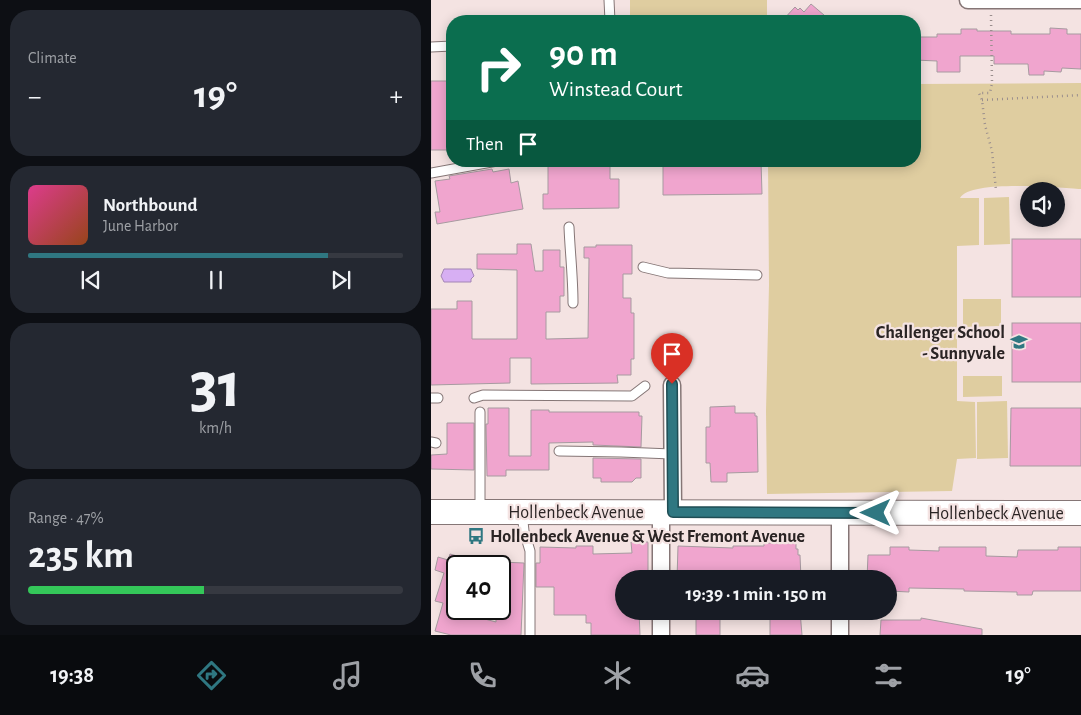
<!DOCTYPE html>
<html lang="en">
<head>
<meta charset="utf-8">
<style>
  :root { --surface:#171b24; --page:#242831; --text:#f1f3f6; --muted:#9ea1a6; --line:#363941; --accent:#2f7781 }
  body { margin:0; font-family:"Alegreya Sans",sans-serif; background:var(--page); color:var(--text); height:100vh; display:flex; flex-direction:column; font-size:19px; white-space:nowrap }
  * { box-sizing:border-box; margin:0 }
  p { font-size:16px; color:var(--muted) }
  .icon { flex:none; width:28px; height:28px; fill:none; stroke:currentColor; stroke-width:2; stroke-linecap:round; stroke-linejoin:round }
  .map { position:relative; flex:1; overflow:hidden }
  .drawer { display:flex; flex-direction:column; gap:10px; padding:10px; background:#0d0f14; width:431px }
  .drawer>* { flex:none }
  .hud { position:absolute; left:15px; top:15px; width:475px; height:152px; border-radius:20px; box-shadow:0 2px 12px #0003; background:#0b6e4f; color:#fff; overflow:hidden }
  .buttons { position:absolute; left:589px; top:182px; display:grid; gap:10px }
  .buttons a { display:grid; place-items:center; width:45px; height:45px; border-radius:50%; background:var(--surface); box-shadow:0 2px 12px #0003; font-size:25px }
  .speed { position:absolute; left:15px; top:555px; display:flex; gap:10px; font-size:25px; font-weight:700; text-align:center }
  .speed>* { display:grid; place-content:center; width:65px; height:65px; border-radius:50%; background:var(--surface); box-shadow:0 2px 12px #0003; line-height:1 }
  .speed .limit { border:2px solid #111; border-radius:8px; background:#fff; color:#111 }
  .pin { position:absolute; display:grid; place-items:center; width:42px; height:42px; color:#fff; margin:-51px -21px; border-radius:50% 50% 50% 0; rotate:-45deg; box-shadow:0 0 5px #0007 }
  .pin .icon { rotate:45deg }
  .me { position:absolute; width:55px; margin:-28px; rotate:270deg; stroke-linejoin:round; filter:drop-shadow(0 0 4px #0008) }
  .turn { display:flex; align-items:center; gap:18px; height:105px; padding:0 20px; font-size:22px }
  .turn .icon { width:65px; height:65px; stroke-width:2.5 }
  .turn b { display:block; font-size:35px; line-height:42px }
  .then { display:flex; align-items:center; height:48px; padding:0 20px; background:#0003; gap:10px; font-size:19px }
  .big { font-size:38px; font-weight:700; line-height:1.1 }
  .drawer .tile { flex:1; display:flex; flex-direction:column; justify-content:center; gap:8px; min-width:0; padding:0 18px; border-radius:20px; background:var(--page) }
  .drawer .dial { align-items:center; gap:0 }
  .dial b { font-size:65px; line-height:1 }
  .song { display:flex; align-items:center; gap:15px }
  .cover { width:60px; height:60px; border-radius:8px; background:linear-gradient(135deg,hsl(330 70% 55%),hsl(20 70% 35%)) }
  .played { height:5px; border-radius:2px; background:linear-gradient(90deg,var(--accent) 80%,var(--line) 80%) }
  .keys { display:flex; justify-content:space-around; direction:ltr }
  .heat { display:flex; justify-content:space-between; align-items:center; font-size:28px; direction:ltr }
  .charge { height:8px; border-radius:4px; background:linear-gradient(90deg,#34c759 47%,var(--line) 0) }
  .trip { position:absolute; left:184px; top:570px; width:282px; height:50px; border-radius:25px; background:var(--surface); box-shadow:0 2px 12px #0003; font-weight:700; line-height:50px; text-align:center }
  .tabs { display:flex; height:80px; justify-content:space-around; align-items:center; background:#090b0e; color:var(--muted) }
  .tabs .icon { width:35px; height:35px }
  .tabs .on { color:var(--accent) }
  .tabs b { font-size:22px; color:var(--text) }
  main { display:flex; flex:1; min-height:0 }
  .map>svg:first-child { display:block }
  .green { fill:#dfcda0 }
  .water { fill:#d7aff3; stroke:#a385b5 }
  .building { fill:#f0a5ce; stroke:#a79aa0 }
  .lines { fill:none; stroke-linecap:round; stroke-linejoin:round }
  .lane-casing { stroke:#857676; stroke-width:11 }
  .street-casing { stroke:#857676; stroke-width:19 }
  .secondary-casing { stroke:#857676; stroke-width:26 }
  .path { stroke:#9a8e8d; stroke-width:2.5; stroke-dasharray:1 4; stroke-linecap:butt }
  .lane { stroke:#fff; stroke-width:9 }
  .street { stroke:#fff; stroke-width:16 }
  .secondary { stroke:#fff; stroke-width:24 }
  .route-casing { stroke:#1f4d54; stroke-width:12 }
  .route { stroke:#2f7781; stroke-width:9 }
  .labels { text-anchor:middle; stroke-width:4.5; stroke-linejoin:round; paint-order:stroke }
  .poi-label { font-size:18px; font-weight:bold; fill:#2a2424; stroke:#f4e3e2; text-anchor:end }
  .street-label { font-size:18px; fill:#2a2424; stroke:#f4e3e2 }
</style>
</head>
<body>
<main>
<section class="drawer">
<div class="tile"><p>Climate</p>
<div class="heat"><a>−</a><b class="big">19°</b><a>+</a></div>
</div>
<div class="tile">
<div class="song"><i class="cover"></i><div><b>Northbound</b><p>June Harbor</p></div></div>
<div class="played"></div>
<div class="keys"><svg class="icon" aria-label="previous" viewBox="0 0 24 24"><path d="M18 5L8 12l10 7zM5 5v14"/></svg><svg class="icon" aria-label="pause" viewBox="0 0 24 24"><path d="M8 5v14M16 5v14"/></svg><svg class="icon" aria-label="next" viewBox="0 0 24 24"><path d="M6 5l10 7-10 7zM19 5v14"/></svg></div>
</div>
<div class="tile dial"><b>31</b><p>km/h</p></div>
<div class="tile"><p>Range · 47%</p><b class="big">235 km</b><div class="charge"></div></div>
</section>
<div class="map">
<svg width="650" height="635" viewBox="0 0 650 635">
  <rect width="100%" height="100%" fill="#f4e3e2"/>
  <g class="green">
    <rect x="199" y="0" width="137" height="21"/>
    <path d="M 650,83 L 650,189 C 628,188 540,179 529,198 L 548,198 L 548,245 L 526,246 L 526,401 L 544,402 L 545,458 L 526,459 L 521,491 L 336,494 L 335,411 L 338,285 L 337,161 L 484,161 L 484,84 Z"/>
    <polygon points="578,197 579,244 553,245 553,198"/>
    <polygon points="532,299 570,299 570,326 532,327"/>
    <polygon points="532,376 571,376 571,396 532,397"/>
    <polygon points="576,401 577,458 546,459 546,402"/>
  </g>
  <polygon class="water" points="13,269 40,269 43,276 40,279 40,282 13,282 10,276"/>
  <g class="building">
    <polygon points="380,4 400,21 351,21 364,7 367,10 369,8 373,12"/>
    <polygon points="619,28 636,29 636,34 650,34 650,69 631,68 630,72 613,71 613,75 598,75 597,64 563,64 563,56 529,56 529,72 506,72 506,61 484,60 484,37 506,37 506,34 530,34 530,29 546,29 546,31 580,31 580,34 619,34"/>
    <rect x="0" y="81" width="21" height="69"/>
    <polygon points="133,161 162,161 162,165 179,165 179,179 188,179 188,208 112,209 112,194 117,194 117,165 133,165"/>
    <polygon points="241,161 330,161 331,194 232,195 232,163 241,163"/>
    <polygon points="61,169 62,172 78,169 80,183 87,181 92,209 6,224 4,212 9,212 4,181 19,179 18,176"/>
    <rect x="581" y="239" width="69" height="58"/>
    <polygon points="86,244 100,244 104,271 112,271 112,250 129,250 129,267 133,267 133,296 129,296 129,312 115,312 115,339 117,339 157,338 158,258 153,258 153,247 165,247 165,245 201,245 201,274 192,274 192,298 200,298 200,313 203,313 203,359 200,359 200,375 186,375 187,383 100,384 100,358 79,358 79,383 0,385 0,309 26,309 26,301 41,301 41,339 86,339 86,270 46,269 46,254 86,254"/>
    <rect x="581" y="323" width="69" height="59"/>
    <polygon points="304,406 304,413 324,413 324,416 326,416 327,472 296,473 296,482 280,482 279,463 275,463 275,427 279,427 279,407"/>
    <polygon points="57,408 78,408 78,456 100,456 100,410 118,410 118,412 208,412 208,416 211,416 210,447 162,445 162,442 118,443 118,470 75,470 75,476 56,476 55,424 57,424"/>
    <polygon points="580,408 650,408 650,466 579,466"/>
    <polygon points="16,423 43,423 43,470 0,469 0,455 16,454"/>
    <polygon points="162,458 210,459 210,478 205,478 201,482 170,482 170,478 162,478"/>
    <polygon points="200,542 217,542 217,579 192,579 192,611 208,611 209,635 160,635 160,623 155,623 155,615 123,615 123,587 105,587 105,563 109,563 109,547 145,548 145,546 162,546 162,554 201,553"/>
    <polygon points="333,543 365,543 365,549 367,549 367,555 369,555 370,579 246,579 247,546 302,548 302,546 333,546"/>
    <polygon points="459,547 478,547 478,550 508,551 508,547 555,547 555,556 586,557 587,550 627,550 627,547 650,547 650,591 602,591 601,595 586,595 586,592 533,591 533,589 478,588 478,592 458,591 458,579 436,579 437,555 459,555"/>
    <polygon points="19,554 52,563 51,566 26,566 26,609 37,609 35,614 65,622 65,609 69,609 69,562 93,563 90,635 20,635 4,631 12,603 4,601 13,573 4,570 7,557 17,560"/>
    <rect x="265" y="611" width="24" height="24"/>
    <polygon points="339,611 369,611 371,635 339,635"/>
    <polygon points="490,618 551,629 551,635 449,635 450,620 490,620"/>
  </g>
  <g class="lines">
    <g class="lane-casing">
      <g id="lane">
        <polyline points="178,0 179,21"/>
        <polyline points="0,47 21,46"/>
        <polyline points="0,173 66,161"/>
        <path d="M 138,227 C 139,252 142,277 142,303"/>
        <polyline points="212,267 237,273 326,275"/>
        <polyline points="0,398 7,398"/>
        <polyline points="43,398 52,395 201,396 214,386"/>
        <polyline points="0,442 5,443"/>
        <polyline points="128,451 190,452 241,454"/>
        <polyline points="49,511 49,412"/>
        <polyline points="91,512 93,531 99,551 99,635"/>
      </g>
    </g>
    <g class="street-casing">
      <g id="street">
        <polyline points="537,0 650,0"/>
        <polyline points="241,385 242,512"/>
        <polyline points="230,512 230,579"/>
        <polyline points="409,579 409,513"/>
        <polyline points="230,611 230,635"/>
        <polyline points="409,635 409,611"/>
      </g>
    </g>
    <g class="secondary-casing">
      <polyline id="secondary" points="0,512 650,513"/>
    </g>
    <g class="path">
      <polyline points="560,15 561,83 559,93 548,93 551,100 554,125 561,151 565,190"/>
      <polyline points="551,100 650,95"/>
    </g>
    <use href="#lane" class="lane"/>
    <use href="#street" class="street"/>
    <use href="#secondary" class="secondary"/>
  </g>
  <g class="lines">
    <g class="route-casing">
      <polyline id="route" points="241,384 242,512 445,513"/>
    </g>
    <use href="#route" class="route"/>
  </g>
  <defs>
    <g id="school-bare" transform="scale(1.35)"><path d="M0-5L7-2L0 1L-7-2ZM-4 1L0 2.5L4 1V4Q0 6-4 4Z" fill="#2f7781" stroke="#f4e3e2" stroke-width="2.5" paint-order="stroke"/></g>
    <g id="bus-bare" transform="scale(1.35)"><path d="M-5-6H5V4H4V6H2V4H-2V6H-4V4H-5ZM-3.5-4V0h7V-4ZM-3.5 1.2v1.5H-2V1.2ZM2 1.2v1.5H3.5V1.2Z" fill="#2f7781" stroke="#f4e3e2" stroke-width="2.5" paint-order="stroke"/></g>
  </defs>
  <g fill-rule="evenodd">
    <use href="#school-bare" x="588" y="342"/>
    <use href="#bus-bare" x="45" y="536"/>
  </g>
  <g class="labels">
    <g class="poi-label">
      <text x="574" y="338">Challenger School<tspan x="574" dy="21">- Sunnyvale</tspan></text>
      <text x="59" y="542" text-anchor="start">Hollenbeck Avenue &amp; West Fremont Avenue</text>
    </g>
    <g class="street-label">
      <text x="145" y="518">Hollenbeck Avenue</text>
      <text x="565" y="519">Hollenbeck Avenue</text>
    </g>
  </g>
</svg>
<div class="buttons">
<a><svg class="icon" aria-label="sound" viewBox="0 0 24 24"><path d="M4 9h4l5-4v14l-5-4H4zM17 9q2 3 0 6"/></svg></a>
</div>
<div class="speed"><div class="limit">40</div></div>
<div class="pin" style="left:241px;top:384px;background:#d93025"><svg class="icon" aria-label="arrive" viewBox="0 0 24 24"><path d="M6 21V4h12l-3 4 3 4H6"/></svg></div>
<svg class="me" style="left:445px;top:513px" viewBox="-20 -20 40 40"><path d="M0-17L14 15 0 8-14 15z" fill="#2f7781" stroke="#fff" stroke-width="4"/></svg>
<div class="trip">19:39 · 1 min · 150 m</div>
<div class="hud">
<div class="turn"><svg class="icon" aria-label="right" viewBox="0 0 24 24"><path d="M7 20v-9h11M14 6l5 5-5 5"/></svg><div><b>90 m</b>Winstead Court</div></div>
<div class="then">Then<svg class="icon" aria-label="arrive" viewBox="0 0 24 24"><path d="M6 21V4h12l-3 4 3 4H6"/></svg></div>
</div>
</div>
</main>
<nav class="tabs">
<b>19:38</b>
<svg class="icon on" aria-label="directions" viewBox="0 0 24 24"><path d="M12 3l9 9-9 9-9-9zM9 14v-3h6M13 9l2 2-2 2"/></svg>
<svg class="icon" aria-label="music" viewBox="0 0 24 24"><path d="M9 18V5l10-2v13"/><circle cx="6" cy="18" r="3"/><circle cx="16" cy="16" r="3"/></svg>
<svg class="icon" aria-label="phone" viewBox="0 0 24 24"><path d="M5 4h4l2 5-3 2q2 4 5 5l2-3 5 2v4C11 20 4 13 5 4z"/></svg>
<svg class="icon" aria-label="climate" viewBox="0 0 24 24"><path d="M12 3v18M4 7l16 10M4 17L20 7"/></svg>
<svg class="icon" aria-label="car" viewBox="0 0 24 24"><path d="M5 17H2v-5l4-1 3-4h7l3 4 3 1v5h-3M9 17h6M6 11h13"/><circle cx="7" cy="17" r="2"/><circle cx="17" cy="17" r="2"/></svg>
<svg class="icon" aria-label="filters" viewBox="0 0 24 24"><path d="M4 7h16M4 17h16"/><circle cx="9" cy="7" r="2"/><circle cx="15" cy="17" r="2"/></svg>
<b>19°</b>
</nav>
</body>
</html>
